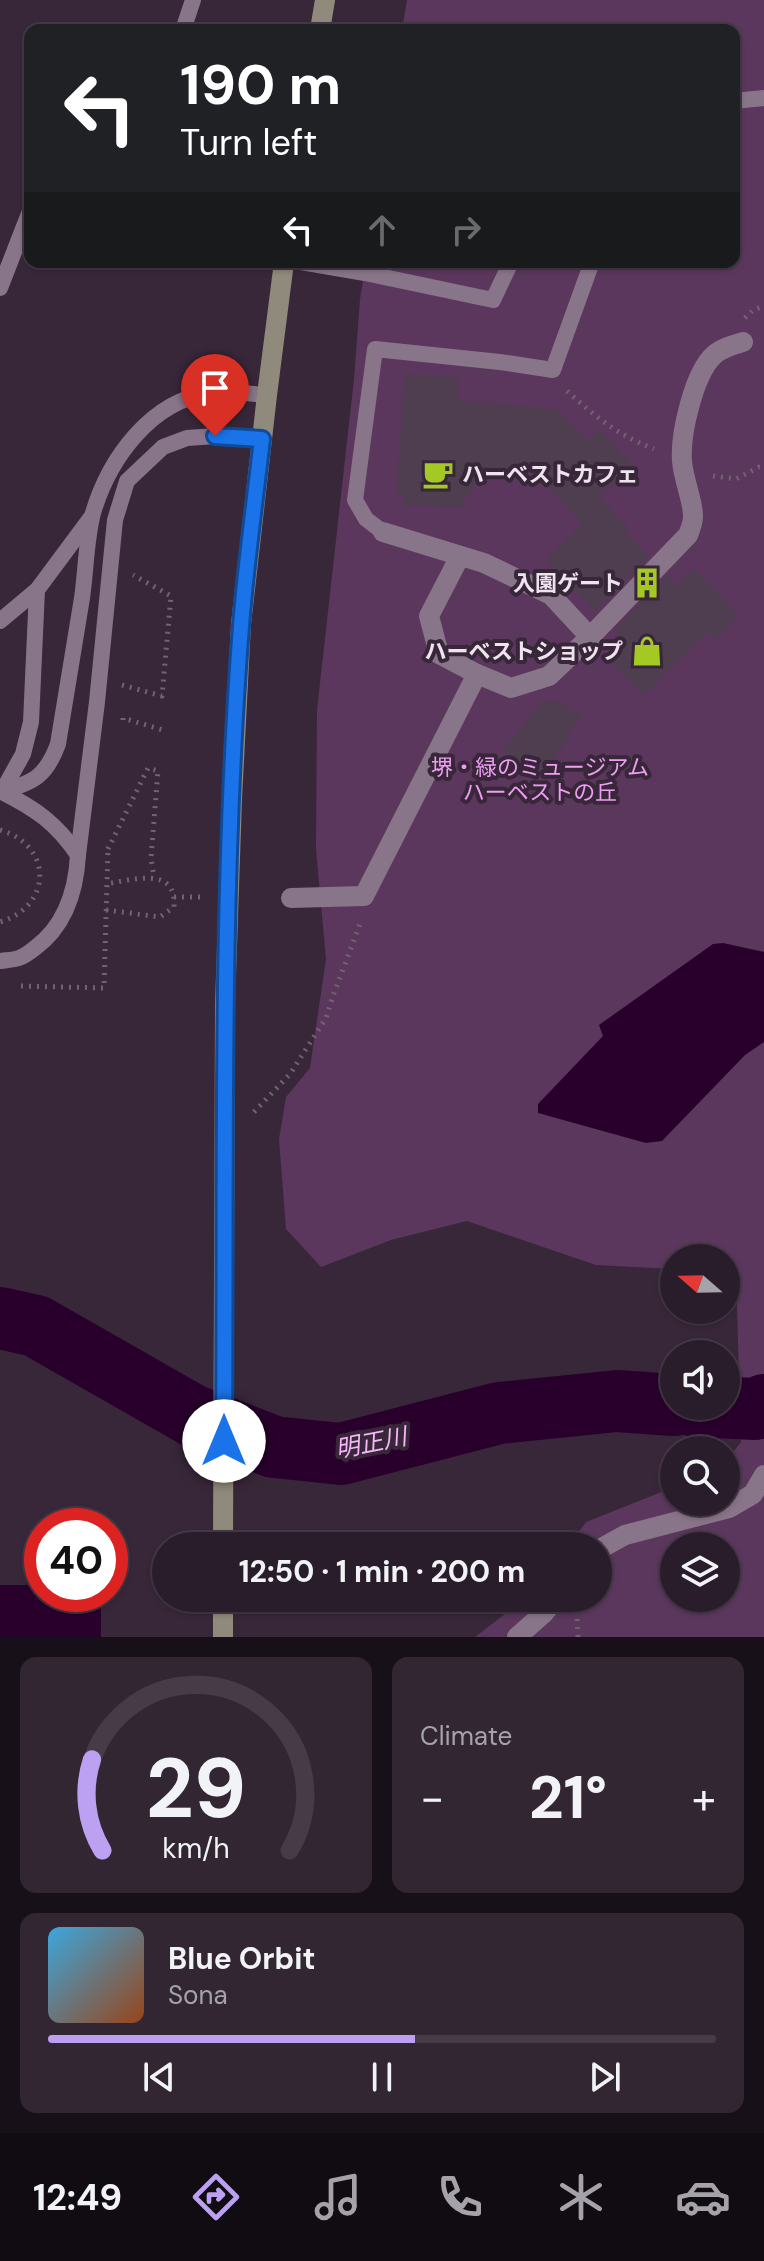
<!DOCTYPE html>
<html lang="en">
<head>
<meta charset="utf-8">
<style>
  :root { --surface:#2a1d2b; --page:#322633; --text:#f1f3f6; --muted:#a5a2a9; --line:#463b47; --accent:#bca0f2 }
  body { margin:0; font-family:"DM Sans","Noto Sans JP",sans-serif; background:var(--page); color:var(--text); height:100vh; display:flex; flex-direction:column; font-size:30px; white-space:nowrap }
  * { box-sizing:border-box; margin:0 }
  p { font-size:26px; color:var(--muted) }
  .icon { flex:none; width:44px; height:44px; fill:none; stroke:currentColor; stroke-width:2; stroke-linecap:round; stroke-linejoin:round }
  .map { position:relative; height:1637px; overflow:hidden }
  .side { display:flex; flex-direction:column; gap:20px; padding:20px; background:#171018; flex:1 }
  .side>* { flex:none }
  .top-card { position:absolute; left:24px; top:24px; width:716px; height:244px; border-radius:16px; box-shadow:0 2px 6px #0004,0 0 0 2px var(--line); background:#202124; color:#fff; overflow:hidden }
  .needle { width:52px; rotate:290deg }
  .fabs { position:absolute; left:660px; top:1244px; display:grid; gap:16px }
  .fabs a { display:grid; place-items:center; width:80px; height:80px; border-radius:50%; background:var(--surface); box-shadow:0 2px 6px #0004,0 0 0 2px var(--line); font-size:40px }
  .speed { position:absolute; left:24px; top:1508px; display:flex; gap:16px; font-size:40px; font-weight:700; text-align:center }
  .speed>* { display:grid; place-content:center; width:104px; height:104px; border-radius:50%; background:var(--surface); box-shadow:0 2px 6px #0004,0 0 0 2px var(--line); line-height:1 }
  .speed .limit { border:12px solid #d22; background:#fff; color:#111 }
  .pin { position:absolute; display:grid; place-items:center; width:68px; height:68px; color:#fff; margin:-82px -34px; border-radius:50% 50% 50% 0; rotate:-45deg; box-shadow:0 0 8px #0007 }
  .pin .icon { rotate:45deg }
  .me { position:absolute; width:88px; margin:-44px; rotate:0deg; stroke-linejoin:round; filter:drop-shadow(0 0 6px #0008) }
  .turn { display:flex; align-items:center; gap:28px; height:168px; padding:0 24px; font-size:36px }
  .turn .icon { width:104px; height:104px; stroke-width:2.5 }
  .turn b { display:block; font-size:56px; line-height:68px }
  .lanes { display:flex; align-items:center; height:76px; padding:0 24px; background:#0003; justify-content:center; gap:40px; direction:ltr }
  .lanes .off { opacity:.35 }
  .big { font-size:60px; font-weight:700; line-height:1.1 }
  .side .widget { flex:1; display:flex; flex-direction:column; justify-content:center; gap:12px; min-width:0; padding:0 28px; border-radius:16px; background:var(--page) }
  .side .dial { align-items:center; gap:0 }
  .dial svg { height:208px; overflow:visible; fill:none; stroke:var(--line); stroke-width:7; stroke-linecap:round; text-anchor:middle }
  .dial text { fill:var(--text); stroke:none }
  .song { display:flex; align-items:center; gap:24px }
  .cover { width:96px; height:96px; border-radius:12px; background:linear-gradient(135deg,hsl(200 70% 55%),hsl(20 70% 35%)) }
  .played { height:8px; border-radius:4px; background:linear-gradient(90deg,var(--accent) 55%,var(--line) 55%) }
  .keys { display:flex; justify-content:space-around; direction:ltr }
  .heat { display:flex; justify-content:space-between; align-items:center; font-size:44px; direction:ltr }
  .side .tiles { flex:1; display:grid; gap:20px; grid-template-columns:1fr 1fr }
  .widget:last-child { grid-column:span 2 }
  .trip { position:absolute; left:152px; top:1532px; width:460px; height:80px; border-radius:40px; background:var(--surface); box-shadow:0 2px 6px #0004,0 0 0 2px var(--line); font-weight:700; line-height:80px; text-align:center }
  .menu { display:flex; height:128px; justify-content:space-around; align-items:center; background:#110c11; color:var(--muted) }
  .menu .icon { width:56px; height:56px }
  .menu .active { color:var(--accent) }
  .menu b { font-size:36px; color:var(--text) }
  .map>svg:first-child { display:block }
  .green { fill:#5b375d; fill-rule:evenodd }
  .water { fill:#29002c }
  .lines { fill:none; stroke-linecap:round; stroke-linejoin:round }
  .river { stroke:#29002c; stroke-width:62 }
  .building { fill:#4f3d50 }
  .path { stroke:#726272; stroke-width:5; stroke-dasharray:2 6; stroke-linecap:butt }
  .lane { stroke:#897589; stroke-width:16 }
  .street { stroke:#897589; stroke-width:20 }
  .secondary { stroke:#908a7c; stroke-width:20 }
  .route-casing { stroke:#114b97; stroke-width:20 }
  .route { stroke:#1a73e8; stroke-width:14 }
  .labels { text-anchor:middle; stroke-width:8; stroke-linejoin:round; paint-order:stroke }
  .poi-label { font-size:22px; font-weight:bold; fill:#efe3ef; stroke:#382739; text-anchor:end }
  .park-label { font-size:22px; fill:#ee9df2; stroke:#382739 }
  .water-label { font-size:24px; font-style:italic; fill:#f7b6fa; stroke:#382739 }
</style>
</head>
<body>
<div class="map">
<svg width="764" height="1637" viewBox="0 0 764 1637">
  <rect width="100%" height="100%" fill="#382739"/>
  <path class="green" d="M 407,0 L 764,0 L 764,1637 L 475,1637 L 526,1598 L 598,1598 L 598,1546 L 568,1546 L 586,1522 L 674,1487 L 674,1502 L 726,1502 L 726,1461 L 741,1442 L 736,1273 L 726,1272 L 726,1258 L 674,1258 L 674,1269 L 596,1265 L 467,1221 L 391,1240 L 321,1267 L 286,1229 L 279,1139 L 286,1097 L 310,1068 L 326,959 L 316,849 L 317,710 L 354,379 L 360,299 L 366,262 L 734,262 L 734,30 L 402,30 ZM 674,1546 L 726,1546 L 726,1598 L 674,1598 Z"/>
  <g class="water">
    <polygon points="723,943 764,952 764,1042 745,1055 662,1141 646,1143 538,1113 538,1104 603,1036 599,1025 713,944"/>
    <polygon points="0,1585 42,1585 42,1594 101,1594 101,1637 0,1637"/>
  </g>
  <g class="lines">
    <g class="river">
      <polyline points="0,1318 36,1326 192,1415 274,1447 341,1454 499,1413 617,1401 674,1405"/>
      <polyline points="695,1406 755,1409 764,1405"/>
    </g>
  </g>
  <g class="building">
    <polygon points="404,374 459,377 458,400 556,409 587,441 599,429 633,466 599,497 630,529 626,533 649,557 596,612 545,560 582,524 533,469 476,467 474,491 469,491 469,497 464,497 463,508 403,505 403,494 397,494"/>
    <polygon points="694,569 739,615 714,640 707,632 643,695 605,657 623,639 614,630 667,575 677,585"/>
    <polygon points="552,700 563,703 581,717 567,735 570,737 536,779 502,752 541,703"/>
  </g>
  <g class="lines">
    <g class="path">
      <polyline points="745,318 753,310 764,306"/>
      <path d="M 567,391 C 597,418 616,434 654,449"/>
      <polyline points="713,476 736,479 759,467 764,467"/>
      <polyline points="122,685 162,696 171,596 133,575"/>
      <polyline points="123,720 123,718 166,731"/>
      <path d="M 0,830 C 53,845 53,906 0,922"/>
      <polyline points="108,849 148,768 158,771 151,858 154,877"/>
      <polyline points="174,897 201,897"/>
      <path d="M 106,910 L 160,917 L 174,907 C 177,865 132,880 106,884"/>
      <polyline points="21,986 104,988 108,849"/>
      <polyline points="254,1112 290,1074 326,1018 333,996 360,924"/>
      <polyline points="577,1619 578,1637"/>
    </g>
    <g class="lane">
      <polyline points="183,30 193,0"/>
      <polyline points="734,101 764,98"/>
      <polyline points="301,262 365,273 493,300 511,262"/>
      <polyline points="0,288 30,211"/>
      <polyline points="383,532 366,519 355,500 375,349 500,362 553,370 592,262"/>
      <polyline points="0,621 37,590 92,516"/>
      <path d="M 0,792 C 33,783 46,777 58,744 C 66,695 74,647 82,598 C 86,571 86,540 93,513 C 109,459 151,400 211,393 C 229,390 249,394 267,395"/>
      <polyline points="2,792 23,754 31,722 37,590"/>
      <path d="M 2,792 C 36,809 56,823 78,855"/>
      <path d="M 0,961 C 6,960 13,960 19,958 C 25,956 30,952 35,948 C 65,926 76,891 78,855 L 97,702 L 115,520 L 127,481 L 163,447 L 187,438 L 215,436 L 262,439"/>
    </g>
    <g class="street">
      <polyline points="383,532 484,563 551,595 590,637 549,676 511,688 477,674 439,654 429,616 460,556"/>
      <path d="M 590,637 L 688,535 C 690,530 693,523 693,517 C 694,504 683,478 682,461 C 680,434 694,373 714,355 C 722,348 733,345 743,342"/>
      <polyline points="291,898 364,896 477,674"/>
      <polyline points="598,1550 625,1535 729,1508 753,1494 764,1475"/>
      <polyline points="517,1637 544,1613 557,1598"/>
    </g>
    <g class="secondary">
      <polyline points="320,30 325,0"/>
      <polyline points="223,1546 225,1005 232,799 241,624 267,395 284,262"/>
      <polyline points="223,1637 223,1598"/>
    </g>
  </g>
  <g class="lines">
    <g class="route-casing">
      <path id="route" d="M 215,436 L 262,439 C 255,501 246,563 241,626 C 220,897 226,1169 224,1441"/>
    </g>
    <use href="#route" class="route"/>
  </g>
  <defs>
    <g id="cafe-bare" transform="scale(2.4)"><path d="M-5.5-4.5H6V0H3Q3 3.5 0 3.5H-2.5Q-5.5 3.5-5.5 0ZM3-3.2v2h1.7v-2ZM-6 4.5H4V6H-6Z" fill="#a4c824" stroke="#382739" stroke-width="2.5" paint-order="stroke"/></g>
    <g id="building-bare" transform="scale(2.4)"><path d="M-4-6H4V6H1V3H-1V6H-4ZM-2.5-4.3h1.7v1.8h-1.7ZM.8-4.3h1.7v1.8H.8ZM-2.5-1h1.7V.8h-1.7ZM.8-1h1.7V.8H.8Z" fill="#a4c824" stroke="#382739" stroke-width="2.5" paint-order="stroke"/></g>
    <g id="shop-bare" transform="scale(2.4)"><path d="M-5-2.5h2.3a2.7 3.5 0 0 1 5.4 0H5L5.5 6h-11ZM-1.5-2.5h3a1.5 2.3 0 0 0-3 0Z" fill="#a4c824" stroke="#382739" stroke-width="2.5" paint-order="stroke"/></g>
  </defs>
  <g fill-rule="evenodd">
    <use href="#cafe-bare" x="438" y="474"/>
    <use href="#building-bare" x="647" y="583"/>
    <use href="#shop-bare" x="647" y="651"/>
  </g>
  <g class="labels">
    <g class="poi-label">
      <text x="462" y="482" text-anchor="start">ハーベストカフェ</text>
      <text x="623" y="591">入園ゲート</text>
      <text x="623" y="659">ハーベストショップ</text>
    </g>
    <g class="park-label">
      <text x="540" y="775">堺・緑のミュージアム<tspan x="540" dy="25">ハーベストの丘</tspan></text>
    </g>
    <g class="water-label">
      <text transform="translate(371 1443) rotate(-11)" y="8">明正川</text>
    </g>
  </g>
</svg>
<div class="fabs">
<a><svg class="needle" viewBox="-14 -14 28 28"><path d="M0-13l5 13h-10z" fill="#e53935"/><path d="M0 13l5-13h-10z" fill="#a5a2a9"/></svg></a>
<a><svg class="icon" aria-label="sound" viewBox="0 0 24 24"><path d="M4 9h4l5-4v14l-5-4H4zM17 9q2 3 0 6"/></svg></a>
<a><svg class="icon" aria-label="search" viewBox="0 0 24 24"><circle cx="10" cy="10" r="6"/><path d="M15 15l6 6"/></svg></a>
<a><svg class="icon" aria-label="layers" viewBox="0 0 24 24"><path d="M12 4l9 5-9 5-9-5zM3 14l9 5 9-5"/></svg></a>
</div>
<div class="speed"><div class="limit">40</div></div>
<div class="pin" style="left:215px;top:436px;background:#d93025"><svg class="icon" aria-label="arrive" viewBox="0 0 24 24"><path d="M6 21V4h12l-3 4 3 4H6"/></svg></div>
<svg class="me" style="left:224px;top:1441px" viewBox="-20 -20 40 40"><circle r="19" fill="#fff"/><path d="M0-13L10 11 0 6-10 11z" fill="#1a73e8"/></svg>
<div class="trip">12:50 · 1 min · 200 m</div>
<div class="top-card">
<div class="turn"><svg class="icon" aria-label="left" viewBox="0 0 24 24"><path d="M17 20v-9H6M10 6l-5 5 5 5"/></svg><div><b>190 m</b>Turn left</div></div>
<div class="lanes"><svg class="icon" aria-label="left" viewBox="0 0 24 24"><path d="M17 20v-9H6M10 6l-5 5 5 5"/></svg><svg class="icon off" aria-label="ahead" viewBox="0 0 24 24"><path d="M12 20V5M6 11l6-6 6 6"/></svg><svg class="icon off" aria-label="right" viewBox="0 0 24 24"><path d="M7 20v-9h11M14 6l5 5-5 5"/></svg></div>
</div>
</div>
<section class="side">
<div class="tiles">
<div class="widget dial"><svg viewBox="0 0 100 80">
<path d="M14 69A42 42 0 1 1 86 69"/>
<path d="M14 69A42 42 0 0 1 10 34" stroke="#bca0f2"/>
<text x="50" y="56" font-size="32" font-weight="700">29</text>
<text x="50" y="72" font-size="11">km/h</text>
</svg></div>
<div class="widget"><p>Climate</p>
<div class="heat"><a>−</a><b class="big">21°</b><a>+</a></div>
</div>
<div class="widget">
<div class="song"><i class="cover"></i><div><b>Blue Orbit</b><p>Sona</p></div></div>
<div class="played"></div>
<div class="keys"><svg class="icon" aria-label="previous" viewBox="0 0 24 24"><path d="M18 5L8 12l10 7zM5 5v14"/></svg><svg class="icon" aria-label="pause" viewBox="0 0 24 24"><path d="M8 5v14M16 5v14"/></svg><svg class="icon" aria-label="next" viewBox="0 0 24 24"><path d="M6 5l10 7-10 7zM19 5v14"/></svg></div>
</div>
</div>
</section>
<nav class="menu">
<b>12:49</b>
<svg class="icon active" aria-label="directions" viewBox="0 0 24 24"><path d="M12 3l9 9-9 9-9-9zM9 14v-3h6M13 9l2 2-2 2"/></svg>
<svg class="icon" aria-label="music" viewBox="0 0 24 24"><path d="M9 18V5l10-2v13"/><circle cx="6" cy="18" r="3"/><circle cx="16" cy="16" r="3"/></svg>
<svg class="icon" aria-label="phone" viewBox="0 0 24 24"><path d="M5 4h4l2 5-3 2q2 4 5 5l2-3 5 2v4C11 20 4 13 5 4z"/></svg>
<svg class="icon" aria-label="climate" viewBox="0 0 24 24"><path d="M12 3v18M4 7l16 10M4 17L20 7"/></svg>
<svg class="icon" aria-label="car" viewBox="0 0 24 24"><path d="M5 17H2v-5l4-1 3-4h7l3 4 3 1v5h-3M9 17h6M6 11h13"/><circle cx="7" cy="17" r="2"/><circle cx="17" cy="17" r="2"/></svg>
</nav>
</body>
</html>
